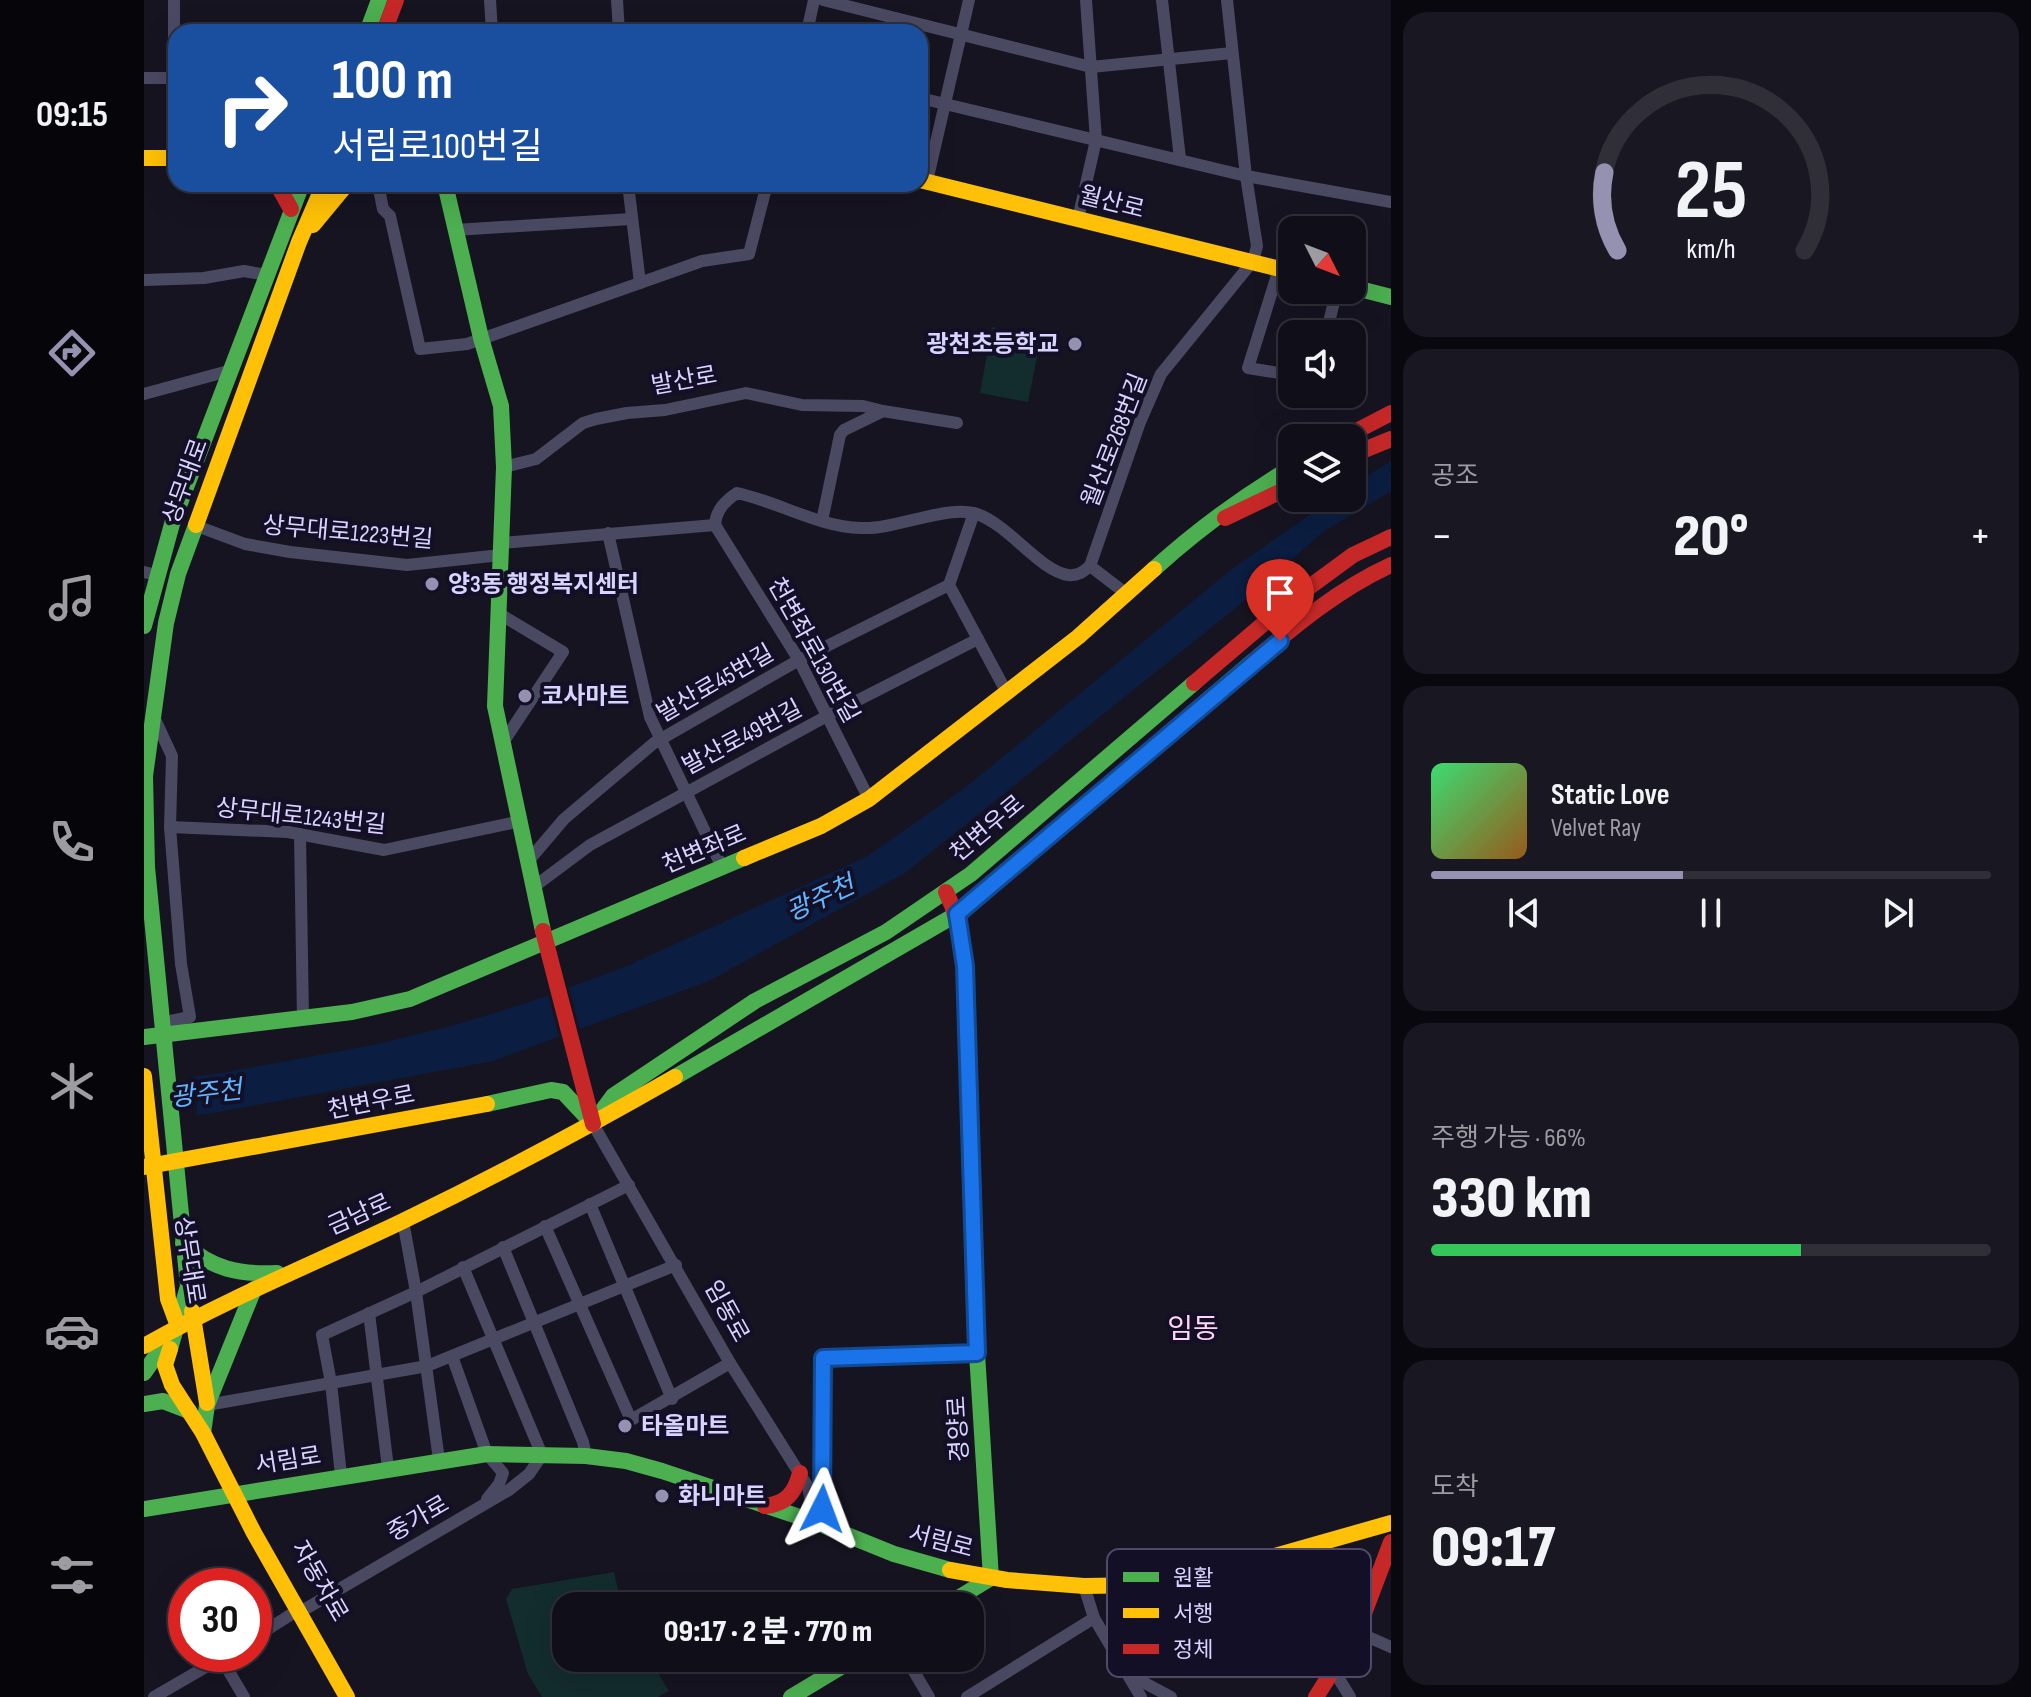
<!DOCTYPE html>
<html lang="ko">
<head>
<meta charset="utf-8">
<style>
  :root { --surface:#100f19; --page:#191822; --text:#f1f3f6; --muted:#9c9ca2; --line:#302f38; --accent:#9591b1 }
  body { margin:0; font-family:"Sofia Sans Condensed","Noto Sans KR",sans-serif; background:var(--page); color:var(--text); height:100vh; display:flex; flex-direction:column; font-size:30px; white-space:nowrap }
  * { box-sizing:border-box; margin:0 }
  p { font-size:26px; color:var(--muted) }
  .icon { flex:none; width:44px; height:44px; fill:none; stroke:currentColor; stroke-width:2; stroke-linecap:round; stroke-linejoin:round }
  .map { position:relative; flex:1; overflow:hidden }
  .sheet { display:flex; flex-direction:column; gap:12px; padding:12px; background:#09080e; width:640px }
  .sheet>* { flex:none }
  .hud { position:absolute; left:24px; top:24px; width:760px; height:168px; border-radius:24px; box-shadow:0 8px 32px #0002,0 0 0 2px var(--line); background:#1a4fa0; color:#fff; overflow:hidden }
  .needle { width:52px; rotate:132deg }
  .tools { position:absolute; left:1134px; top:216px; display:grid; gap:16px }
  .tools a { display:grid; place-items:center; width:88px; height:88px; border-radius:16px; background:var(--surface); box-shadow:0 8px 32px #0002,0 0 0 2px var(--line); font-size:40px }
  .speed { position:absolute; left:24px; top:1568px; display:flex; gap:16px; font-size:40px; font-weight:700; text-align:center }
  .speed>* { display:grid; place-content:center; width:104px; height:104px; border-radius:50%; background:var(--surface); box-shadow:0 8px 32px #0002,0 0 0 2px var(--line); line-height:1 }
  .speed .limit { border:12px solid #d22; background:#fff; color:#111 }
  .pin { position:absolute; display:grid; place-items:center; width:68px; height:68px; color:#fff; margin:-82px -34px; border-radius:50% 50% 50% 0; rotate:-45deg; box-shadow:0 0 8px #0007 }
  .pin .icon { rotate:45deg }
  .me { position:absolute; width:88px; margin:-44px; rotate:3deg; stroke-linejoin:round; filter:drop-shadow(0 0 6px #0008) }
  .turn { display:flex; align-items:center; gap:28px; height:168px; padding:0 32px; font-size:36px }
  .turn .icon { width:104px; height:104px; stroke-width:2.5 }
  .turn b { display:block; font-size:56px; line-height:68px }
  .big { font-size:60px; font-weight:800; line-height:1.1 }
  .sheet .tile { flex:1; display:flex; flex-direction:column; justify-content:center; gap:12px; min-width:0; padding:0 28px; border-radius:24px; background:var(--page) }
  .sheet .dial { align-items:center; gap:0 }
  .dial svg { height:208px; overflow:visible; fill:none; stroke:var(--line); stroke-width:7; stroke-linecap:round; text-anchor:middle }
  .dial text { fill:var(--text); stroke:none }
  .song { display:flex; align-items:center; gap:24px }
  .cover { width:96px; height:96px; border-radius:12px; background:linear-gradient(135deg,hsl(140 70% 55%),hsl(30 70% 35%)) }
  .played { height:8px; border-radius:4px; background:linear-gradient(90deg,var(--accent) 45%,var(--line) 45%) }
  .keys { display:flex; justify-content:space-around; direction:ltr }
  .heat { display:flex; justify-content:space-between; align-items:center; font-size:44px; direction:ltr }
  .charge { height:12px; border-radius:6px; background:linear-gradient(90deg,#34c759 66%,var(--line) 0) }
  .trip { position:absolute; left:408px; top:1592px; width:432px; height:80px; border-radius:24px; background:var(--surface); box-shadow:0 8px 32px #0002,0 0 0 2px var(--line); font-weight:800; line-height:80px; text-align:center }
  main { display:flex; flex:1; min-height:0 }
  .dock { display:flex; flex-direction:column; width:144px; justify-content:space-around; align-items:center; background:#06060a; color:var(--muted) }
  .dock .icon { width:56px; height:56px }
  .dock .current { color:var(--accent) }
  .dock b { font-size:36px; color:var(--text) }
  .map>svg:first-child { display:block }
  .green { fill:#132c2d }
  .water { fill:#0b1e41 }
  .pier { fill:#161421 }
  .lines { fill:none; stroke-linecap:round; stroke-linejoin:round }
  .street { stroke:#4a4962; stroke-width:12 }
  .fast { stroke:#4caf50; stroke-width:16 }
  .slow { stroke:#ffc107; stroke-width:16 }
  .jam { stroke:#c62828; stroke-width:16 }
  .route-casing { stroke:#114b97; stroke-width:20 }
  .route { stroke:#1a73e8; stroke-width:14 }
  .poi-dot { fill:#9591b1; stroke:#130f26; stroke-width:3 }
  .labels { text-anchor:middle; stroke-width:8; stroke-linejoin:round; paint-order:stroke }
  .street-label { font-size:24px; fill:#d9d4ff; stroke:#130f26 }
  .poi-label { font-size:24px; font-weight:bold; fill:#d9d4ff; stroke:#130f26; text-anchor:start }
  .water-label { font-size:26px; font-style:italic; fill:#62b6ff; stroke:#130f26 }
  .quarter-label { font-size:28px; fill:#ffd6f0; stroke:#130f26 }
  .key { fill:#130f26; stroke:#4e4a67; stroke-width:2 }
  .key-label { font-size:22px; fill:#d9d4ff }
</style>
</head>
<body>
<main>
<nav class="dock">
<b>09:15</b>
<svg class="icon current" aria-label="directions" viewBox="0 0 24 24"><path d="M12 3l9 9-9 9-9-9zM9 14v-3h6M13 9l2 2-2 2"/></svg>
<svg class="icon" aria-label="music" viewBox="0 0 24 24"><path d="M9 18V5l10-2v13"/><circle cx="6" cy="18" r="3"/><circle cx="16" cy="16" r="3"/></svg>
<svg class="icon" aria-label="phone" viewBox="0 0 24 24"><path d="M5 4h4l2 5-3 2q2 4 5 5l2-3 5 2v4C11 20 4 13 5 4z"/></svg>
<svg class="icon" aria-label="climate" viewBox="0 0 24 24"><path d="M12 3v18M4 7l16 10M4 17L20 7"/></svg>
<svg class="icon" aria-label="car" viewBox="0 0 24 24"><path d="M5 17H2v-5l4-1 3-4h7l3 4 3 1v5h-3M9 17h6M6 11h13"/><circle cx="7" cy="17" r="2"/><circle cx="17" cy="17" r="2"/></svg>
<svg class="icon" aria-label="filters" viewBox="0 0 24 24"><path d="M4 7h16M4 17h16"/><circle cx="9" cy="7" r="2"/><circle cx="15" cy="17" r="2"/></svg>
</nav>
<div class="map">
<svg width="1247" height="1697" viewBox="0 0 1247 1697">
  <rect width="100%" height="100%" fill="#161421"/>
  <g class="green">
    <polygon points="848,327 897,337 884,402 836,393"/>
    <polygon points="470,1572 478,1606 422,1606 422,1658 505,1658 525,1691 514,1697 398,1697 384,1674 362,1599 368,1589"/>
  </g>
  <polygon class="water" points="1247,461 1247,491 1179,532 1093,607 761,873 565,981 349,1061 69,1113 0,1120 0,1083 78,1073 229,1045 307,1026 380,1004 483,966 722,857 822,787 1088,569 1190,498 1208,498 1208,485"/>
  <g class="pier">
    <polygon points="424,983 437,1033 416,1041 403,991"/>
    <polygon points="47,1073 54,1093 52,1119 0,1124 0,1078"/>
  </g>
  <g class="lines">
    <g class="street">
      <polyline points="346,0 348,32"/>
      <polyline points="473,0 475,32"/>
      <polyline points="679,0 947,67 1088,53"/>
      <polyline points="1018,0 1036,159"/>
      <polyline points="663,32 670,0"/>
      <polyline points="0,78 32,78"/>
      <polyline points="30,78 30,0"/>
      <polyline points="776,98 1102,176 1247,202"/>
      <polyline points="783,181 825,0"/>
      <polyline points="234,184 239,209 246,216 276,349 323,344 558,261 605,254 623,184"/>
      <polyline points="484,184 496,283"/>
      <polyline points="934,219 952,140 942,0"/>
      <polyline points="311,230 487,219"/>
      <polyline points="1135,269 1104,368 1148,375"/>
      <polyline points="0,280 60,278 100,271 123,275"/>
      <polyline points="1182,334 1193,290"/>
      <polyline points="0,394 88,370"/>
      <polyline points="360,467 392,459 439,423 452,419 483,413 521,410 602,393 658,405 719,406 739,411"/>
      <polyline points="830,513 805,585 863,693"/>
      <polyline points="678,521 696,435 700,430 739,411 813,423"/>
      <polyline points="50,525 101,544 146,552 263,565 357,555"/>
      <path d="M 571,525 C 572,510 581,501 593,493 C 635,502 674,527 717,528 C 751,530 804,504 833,514 C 865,525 896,571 924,575 C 934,576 939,572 946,566 L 984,595"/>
      <polyline points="571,525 655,660 725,799"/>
      <polyline points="464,533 506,717 578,867"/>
      <polyline points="357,543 571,525"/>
      <polyline points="946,566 996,422 1017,374 1109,261 1113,246 1102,176 1083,0"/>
      <polyline points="0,572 13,575"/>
      <polyline points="354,613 419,652 358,744"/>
      <polyline points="9,715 28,756 26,827 37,964 46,1017 17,1023"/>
      <polyline points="26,827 144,832 240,850 377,821"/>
      <polyline points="156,834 159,1019"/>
      <polyline points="386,859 420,819 510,743 655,660 805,585"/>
      <polyline points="391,886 446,845 683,716 834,639"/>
      <polyline points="449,1124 586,1363 664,1487 671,1522"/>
      <polyline points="446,1204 528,1399"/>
      <polyline points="259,1221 272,1292 295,1460"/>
      <polyline points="401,1226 487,1420 586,1363"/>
      <polyline points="359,1247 439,1442 442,1456"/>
      <polyline points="225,1313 244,1468"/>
      <polyline points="308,1356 343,1454 359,1473 355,1484 343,1499"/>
      <polyline points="63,1405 283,1366 532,1265"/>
      <polyline points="197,1475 187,1383 178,1335 272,1292 485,1185"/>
      <polyline points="671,1522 678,1509 680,1489 679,1358 833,1353"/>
      <polyline points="940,1586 950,1618 997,1697"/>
      <polyline points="163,1608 365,1490 385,1474 398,1455 319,1267"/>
      <polyline points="1213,1632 1247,1647"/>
      <polyline points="110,1638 154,1610"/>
      <polyline points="77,1658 100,1697"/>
      <polyline points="762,1658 785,1697"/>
      <polyline points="1190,1671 1206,1697"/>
      <polyline points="984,1674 1027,1697"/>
      <polyline points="10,1697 84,1654"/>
      <polyline points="823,1697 950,1618"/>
    </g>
    <g class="fast">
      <polyline points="223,32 235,0"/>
      <polyline points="301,184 337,338 357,406 360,467 351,706 399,931"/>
      <polyline points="1208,287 1247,297"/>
      <path d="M 1010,569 C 1053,530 1098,497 1148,467"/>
      <polyline points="0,626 28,524 158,184"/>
      <polyline points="0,1037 208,1012 266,999 600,858"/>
      <polyline points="531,1077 813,914 1109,661"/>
      <polyline points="343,1104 407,1090 419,1092 449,1124"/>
      <polyline points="452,1119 469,1096 611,1001 742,932 827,874 1050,683"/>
      <path d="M 39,1243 C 68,1269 95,1275 133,1273"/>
      <polyline points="26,1349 44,1286 3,867 1,776 22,623 34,574 52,525"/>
      <polyline points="0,1373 21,1343"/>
      <polyline points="0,1404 19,1401 45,1411"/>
      <polyline points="59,1433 63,1405 110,1289"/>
      <polyline points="0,1509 343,1454 442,1456 482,1461 518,1471 671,1522 750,1554 806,1570"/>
      <polyline points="801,1606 847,1578 833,1353 824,1054"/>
      <polyline points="647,1697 712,1658"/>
    </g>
    <g class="slow">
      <polyline points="0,158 32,158"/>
      <polyline points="776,180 1148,272"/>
      <polyline points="169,225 203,184"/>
      <polyline points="52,525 155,242 180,184"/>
      <polyline points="600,858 677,826 725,799 934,637 1010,569"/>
      <polyline points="0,1076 24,1299 34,1326"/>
      <polyline points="0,1167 343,1104"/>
      <polyline points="48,1311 63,1403"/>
      <path d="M 0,1346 C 83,1299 171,1263 257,1222 C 350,1177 442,1128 531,1077"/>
      <polyline points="26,1349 21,1365 28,1385 59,1433 110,1533 203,1697"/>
      <polyline points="806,1570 863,1580 940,1586 1005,1585 1053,1578 1247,1523"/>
    </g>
    <g class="jam">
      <polyline points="240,32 252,0"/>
      <polyline points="133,184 147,209"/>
      <polyline points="1199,438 1247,413"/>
      <polyline points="1208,455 1247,439"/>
      <polyline points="1081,518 1148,486"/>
      <path d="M 1109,661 C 1153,624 1195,589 1247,565"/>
      <polyline points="1050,683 1145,602 1209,555 1247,537"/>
      <path d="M 802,892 C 827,941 822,1000 824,1054"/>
      <polyline points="399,931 449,1124"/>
      <path d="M 621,1506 C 642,1504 651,1493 656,1473"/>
      <polyline points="1172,1697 1213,1632 1247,1542"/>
    </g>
  </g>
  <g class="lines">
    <g class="route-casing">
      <polyline id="route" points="678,1509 679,1358 833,1353 821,966 813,914 1136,641"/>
    </g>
    <use href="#route" class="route"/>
  </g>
  <g class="poi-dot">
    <circle cx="931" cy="344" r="8"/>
    <circle cx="288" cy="584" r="8"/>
    <circle cx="381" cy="696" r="8"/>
    <circle cx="481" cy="1426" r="8"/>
    <circle cx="518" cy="1496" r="8"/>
  </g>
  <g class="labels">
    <g class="street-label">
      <text transform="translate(968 202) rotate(14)" y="8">월산로</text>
      <text transform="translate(540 380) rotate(-10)" y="8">발산로</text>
      <text transform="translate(970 440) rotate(-69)" y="8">월산로268번길</text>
      <text transform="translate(41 481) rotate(-70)" y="8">상무대로</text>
      <text transform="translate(204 532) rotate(5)" y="8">상무대로1223번길</text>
      <text transform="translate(670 650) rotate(61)" y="8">천변좌로130번길</text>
      <text transform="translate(571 683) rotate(-30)" y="8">발산로45번길</text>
      <text transform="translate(598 737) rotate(-28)" y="8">발산로49번길</text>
      <text transform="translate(157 816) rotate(6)" y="8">상무대로1243번길</text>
      <text transform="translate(843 828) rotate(-40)" y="8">천변우로</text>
      <text transform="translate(560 849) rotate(-23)" y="8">천변좌로</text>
      <text transform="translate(227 1102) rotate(-11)" y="8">천변우로</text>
      <text transform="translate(215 1214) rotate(-24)" y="8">금남로</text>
      <text transform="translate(46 1260) rotate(81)" y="8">상무대로</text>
      <text transform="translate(583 1311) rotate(61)" y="8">임동로</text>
      <text transform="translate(814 1429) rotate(-93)" y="8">경양로</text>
      <text transform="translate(144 1460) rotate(-9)" y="8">서림로</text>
      <text transform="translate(274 1518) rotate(-30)" y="8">중가로</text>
      <text transform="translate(797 1541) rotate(15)" y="8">서림로</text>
      <text transform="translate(176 1581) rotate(60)" y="8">자동차로</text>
    </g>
    <g class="poi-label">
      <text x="915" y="352" text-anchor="end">광천초등학교</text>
      <text x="304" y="592">양3동 행정복지센터</text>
      <text x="397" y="704">코사마트</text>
      <text x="497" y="1434">타올마트</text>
      <text x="534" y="1504">화니마트</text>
    </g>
    <g class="water-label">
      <text transform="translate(676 898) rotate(-25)" y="9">광주천</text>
      <text transform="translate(62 1093) rotate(-7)" y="9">광주천</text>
    </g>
    <g class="quarter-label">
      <text x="1049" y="1338">임동</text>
    </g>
  </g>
  <rect x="963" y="1549" width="264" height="128" rx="12" class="key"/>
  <rect x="979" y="1572" width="36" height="10" fill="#4caf50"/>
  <rect x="979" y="1608" width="36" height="10" fill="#ffc107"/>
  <rect x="979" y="1644" width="36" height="10" fill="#c62828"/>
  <g class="key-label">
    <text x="1029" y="1585">원활</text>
    <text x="1029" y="1621">서행</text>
    <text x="1029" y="1657">정체</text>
  </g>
</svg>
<div class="tools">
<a><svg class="needle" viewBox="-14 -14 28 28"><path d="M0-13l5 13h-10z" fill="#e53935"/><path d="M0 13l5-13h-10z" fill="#9c9ca2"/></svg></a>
<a><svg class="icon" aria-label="sound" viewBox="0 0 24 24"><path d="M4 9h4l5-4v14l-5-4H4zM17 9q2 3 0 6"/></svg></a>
<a><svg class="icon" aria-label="layers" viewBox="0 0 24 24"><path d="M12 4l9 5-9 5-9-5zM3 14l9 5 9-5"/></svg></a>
</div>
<div class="speed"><div class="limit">30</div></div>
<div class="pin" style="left:1136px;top:641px;background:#d93025"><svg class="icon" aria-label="arrive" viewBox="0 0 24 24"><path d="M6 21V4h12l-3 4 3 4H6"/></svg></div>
<svg class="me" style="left:678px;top:1509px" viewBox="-20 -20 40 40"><path d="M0-17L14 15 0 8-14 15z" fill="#1a73e8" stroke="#fff" stroke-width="4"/></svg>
<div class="trip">09:17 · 2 분 · 770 m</div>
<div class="hud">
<div class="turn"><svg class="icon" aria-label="right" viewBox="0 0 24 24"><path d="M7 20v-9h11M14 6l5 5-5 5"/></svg><div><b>100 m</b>서림로100번길</div></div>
</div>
</div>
<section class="sheet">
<div class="tile dial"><svg viewBox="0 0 100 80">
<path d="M14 69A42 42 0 1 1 86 69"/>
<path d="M14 69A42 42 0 0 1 9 39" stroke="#9591b1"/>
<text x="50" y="56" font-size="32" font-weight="700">25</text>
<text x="50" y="72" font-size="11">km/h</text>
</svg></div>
<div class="tile"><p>공조</p>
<div class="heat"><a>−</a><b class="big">20°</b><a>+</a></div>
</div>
<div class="tile">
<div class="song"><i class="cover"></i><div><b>Static Love</b><p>Velvet Ray</p></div></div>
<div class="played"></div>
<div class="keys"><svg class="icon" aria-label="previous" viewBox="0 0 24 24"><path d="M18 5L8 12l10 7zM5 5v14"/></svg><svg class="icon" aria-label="pause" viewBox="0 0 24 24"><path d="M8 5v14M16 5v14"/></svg><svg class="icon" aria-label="next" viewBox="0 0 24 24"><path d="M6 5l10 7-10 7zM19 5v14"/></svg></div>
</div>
<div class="tile"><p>주행 가능 · 66%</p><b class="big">330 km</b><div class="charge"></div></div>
<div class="tile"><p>도착</p><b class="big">09:17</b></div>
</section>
</main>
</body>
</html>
